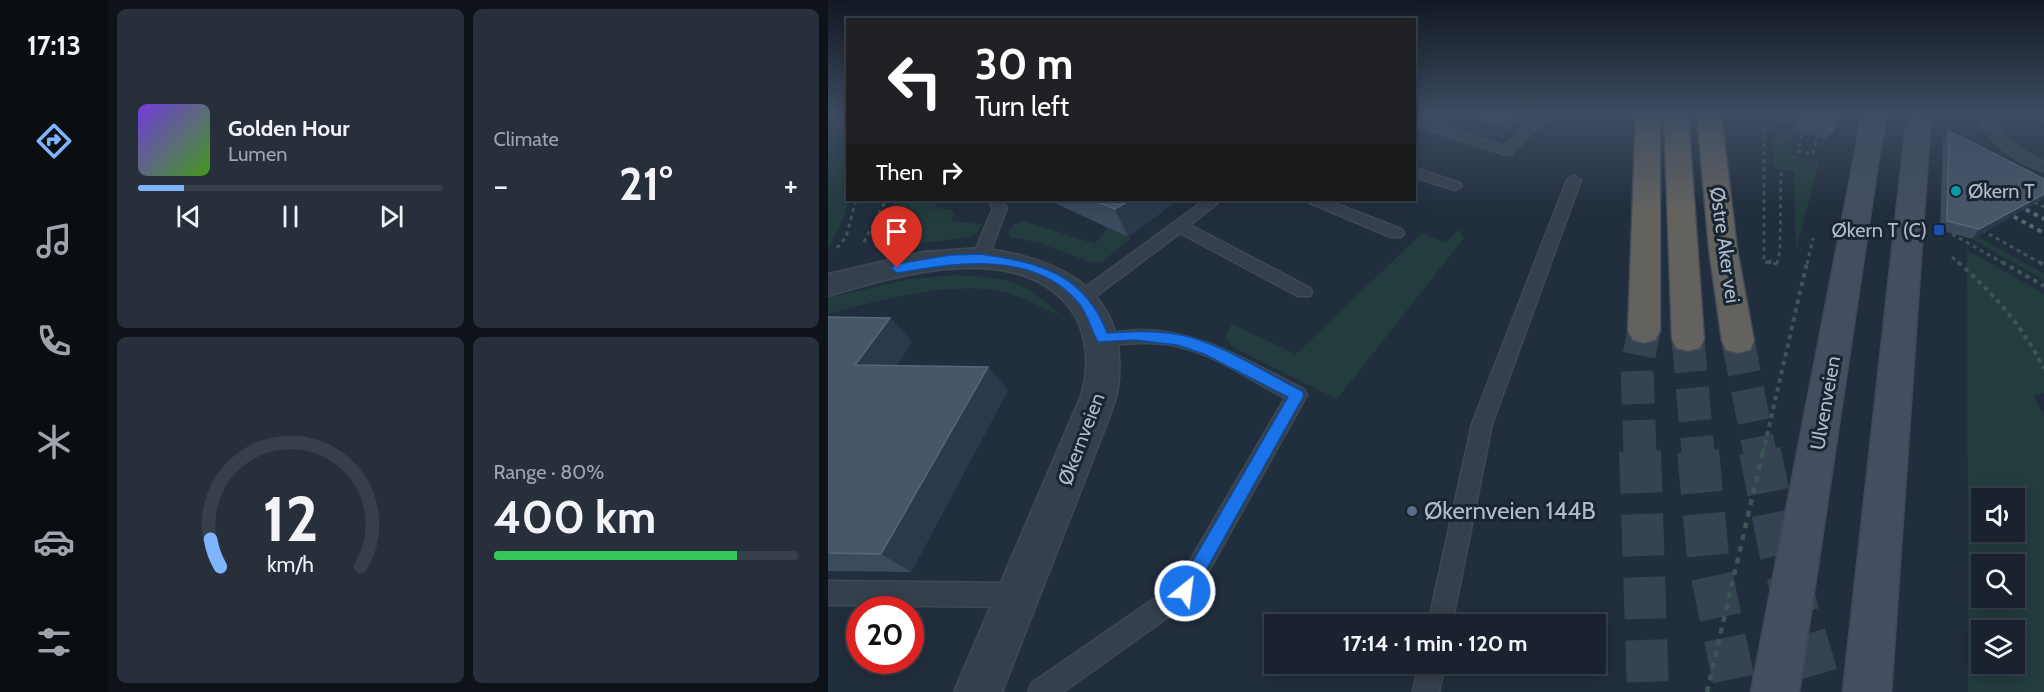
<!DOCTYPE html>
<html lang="en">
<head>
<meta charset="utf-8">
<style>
  :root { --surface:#19222e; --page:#262f3a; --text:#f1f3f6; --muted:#9fa4aa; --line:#373f4a; --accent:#7fb4ff }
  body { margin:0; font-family:Cabin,sans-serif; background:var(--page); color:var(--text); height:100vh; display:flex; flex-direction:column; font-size:22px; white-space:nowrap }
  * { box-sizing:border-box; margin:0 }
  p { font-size:20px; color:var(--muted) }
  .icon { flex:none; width:33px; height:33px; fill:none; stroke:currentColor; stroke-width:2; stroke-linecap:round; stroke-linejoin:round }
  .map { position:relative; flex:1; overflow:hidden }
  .sheet { display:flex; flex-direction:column; gap:9px; padding:9px; background:#0e1319; width:720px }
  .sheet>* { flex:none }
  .guide { position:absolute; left:18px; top:18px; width:570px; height:183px; border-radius:0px; box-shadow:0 3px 15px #0003,0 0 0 2px var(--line); background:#202124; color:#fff; overflow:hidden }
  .tools { position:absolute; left:1143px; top:488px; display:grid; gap:12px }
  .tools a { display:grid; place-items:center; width:54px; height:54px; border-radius:0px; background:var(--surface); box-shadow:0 3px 15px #0003,0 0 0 2px var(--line); font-size:30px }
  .speed { position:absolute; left:18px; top:596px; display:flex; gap:12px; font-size:30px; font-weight:700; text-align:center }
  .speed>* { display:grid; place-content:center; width:78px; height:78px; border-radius:50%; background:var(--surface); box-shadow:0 3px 15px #0003,0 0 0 2px var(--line); line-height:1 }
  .speed .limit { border:9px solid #d22; background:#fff; color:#111 }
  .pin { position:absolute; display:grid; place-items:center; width:51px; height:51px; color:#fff; margin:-62px -26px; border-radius:50% 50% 50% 0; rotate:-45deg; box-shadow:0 0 6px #0007 }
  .pin .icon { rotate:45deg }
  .me { position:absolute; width:66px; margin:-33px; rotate:29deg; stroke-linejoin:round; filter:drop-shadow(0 0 4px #0008) }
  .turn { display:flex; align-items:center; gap:21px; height:126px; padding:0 30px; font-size:27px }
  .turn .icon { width:78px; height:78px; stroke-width:2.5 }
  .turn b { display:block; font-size:42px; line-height:51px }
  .then { display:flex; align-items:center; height:57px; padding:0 30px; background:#0003; gap:12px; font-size:22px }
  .big { font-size:45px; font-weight:800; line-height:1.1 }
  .sheet .tile { flex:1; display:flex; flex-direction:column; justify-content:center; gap:9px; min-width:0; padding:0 21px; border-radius:9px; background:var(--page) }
  .sheet .dial { align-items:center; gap:0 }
  .dial svg { height:156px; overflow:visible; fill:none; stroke:var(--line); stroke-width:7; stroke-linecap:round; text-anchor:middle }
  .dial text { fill:var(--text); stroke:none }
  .song { display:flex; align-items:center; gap:18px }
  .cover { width:72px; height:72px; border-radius:9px; background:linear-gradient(135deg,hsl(260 70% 55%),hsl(100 70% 35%)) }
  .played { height:6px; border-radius:3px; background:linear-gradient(90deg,var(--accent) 15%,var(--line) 15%) }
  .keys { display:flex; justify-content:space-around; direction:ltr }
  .heat { display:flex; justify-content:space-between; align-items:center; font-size:33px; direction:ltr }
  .charge { height:9px; border-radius:4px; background:linear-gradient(90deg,#34c759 80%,var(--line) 0) }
  .sheet .tiles { flex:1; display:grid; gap:9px; grid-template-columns:repeat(2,1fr) }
  .trip { position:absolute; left:436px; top:614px; width:342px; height:60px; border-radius:0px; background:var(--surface); box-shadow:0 3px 15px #0003,0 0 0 2px var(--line); font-weight:800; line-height:60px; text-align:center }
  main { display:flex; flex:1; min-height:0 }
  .tabs { display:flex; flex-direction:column; width:108px; justify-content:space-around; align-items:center; background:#0a0e12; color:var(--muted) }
  .tabs .icon { width:42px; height:42px }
  .tabs .active { color:var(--accent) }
  .tabs b { font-size:27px; color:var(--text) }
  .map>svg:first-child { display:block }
  .green { fill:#233c3e; fill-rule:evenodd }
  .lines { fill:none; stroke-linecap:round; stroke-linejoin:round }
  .trunk-tunnel-far1 { stroke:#364352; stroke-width:33; stroke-dasharray:33 16; stroke-linecap:butt }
  .trunk-tunnel { stroke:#364352; stroke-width:42; stroke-dasharray:42 21; stroke-linecap:butt }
  .service-casing { stroke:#3e4956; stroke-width:3 }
  .tertiary-casing { stroke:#3e4956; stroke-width:3 }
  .secondary-casing { stroke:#3e4956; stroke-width:3 }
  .trunk-casing { stroke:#404a58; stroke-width:3 }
  .path-far2 { stroke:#3c5556; stroke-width:3; stroke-dasharray:4 4; stroke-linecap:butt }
  .path-far1 { stroke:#3c5556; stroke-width:4; stroke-dasharray:4.5 4.5; stroke-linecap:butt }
  .path { stroke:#3c5556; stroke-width:4.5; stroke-dasharray:6 6; stroke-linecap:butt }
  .service { fill:#35404d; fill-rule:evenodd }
  .tertiary { fill:#35404d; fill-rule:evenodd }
  .secondary { fill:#434f60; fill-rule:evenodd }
  .trunk { fill:#64625f; fill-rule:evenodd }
  .rail { stroke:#566474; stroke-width:4; stroke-dasharray:4.5 4.5; stroke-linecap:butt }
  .secondary-bridge-casing { stroke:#3e4956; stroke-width:28; stroke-linecap:butt }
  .secondary-bridge { stroke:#434f60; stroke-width:26 }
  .wall { fill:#3b4a5c }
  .shaded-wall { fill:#2b3a4b }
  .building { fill:#475668; stroke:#586677; stroke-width:1.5 }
  .route { fill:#1a73e8; stroke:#114b97; stroke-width:1.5 }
  .culture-dot { fill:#0f9aa8; stroke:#1a2532; stroke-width:2 }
  .transit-dot { fill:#1a4fb4; stroke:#1a2532; stroke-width:2 }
  .service-dot { fill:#5c6f8a; stroke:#1a2532; stroke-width:2 }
  .labels { text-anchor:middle; stroke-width:6; stroke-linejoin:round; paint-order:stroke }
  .poi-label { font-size:20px; fill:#b0bac9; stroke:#1a2532; text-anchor:start }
  .street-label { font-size:20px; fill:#b0bac9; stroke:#1a2532 }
  .near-poi-label { font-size:24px; fill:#b0bac9; stroke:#1a2532; text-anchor:start }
</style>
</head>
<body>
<main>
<nav class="tabs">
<b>17:13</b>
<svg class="icon active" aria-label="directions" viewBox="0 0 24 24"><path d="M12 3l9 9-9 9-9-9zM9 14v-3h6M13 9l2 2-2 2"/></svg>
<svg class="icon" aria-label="music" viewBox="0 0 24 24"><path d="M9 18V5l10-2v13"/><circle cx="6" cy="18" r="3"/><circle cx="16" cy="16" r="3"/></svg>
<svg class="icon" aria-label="phone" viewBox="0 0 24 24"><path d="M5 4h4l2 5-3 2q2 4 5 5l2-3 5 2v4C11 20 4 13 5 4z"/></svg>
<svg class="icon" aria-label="climate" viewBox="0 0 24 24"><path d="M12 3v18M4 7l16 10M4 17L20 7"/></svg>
<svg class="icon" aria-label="car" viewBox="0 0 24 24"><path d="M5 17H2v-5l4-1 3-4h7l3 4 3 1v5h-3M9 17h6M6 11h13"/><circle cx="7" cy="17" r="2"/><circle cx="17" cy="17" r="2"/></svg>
<svg class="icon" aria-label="filters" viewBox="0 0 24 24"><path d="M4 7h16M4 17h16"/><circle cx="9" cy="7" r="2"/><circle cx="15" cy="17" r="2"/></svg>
</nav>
<section class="sheet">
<div class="tiles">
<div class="tile">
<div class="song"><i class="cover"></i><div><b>Golden Hour</b><p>Lumen</p></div></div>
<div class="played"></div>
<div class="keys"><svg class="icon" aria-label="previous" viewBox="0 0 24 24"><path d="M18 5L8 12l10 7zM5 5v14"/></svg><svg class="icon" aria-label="pause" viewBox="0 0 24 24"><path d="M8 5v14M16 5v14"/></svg><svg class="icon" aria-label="next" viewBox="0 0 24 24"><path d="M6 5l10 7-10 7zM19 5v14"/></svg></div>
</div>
<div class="tile"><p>Climate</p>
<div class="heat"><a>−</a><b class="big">21°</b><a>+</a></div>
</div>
<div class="tile dial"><svg viewBox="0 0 100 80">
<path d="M14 69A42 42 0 1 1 86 69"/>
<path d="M14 69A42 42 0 0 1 9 55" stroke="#7fb4ff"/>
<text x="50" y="56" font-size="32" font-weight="700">12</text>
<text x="50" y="72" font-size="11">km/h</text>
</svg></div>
<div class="tile"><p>Range · 80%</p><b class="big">400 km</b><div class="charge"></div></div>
</div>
</section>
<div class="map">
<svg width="1216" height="692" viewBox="0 0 1216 692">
  <rect width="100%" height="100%" fill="#212e3d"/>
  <g class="green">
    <polygon points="0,114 19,114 21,200 15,220 0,249"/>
    <polygon points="965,131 963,155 991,163 968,250 966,172 946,168 944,140 954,132"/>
    <polygon points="67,200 110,200 106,207 127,211 123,221 154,224 148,234 140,237 53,249 47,248 46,245"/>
    <polygon points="197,221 267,244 279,228 303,238 274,262 263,262 211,243 182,237 180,232 186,224"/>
    <polygon points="631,229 636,238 509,399 404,347 397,336 404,324 468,354 594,233 618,243"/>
    <polygon points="1142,232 1216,274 1216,280 1142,238"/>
    <path d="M 1139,250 L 1216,294 L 1216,393 L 1205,396 L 1216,415 L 1216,692 L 1140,692 ZM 1154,498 L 1186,498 L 1186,531 L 1154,531 ZM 1154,564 L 1186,564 L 1186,597 L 1154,597 ZM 1154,630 L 1186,630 L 1186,663 L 1154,663 Z"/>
    <path d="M 127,275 C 178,277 196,280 233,316 C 209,305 183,290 155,289 C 103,286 49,301 0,314 L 0,298 L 82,279 Z"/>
  </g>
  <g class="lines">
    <g class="trunk-tunnel-far1">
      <polyline points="860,339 870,453"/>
      <polyline points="910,341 932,453"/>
      <polyline points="812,453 809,366 816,331"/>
    </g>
    <g class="trunk-tunnel">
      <polyline points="812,451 820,692"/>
      <polyline points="870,451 880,557 908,692"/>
      <polyline points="932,451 952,551 994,692"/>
    </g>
    <g class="service-casing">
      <g id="service">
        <polygon points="709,114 723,114 683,154 678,155 586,125 586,117 676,146"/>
        <path d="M 1152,114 L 1164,114 C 1167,139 1196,151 1216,162 L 1216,171 C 1193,165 1153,140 1152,114 Z"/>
        <polygon points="586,168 632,183 634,186 627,190 586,177"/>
        <polygon points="746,176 753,180 664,424 624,624 600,624 644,424 739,180"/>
        <polygon points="160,200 174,200 179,208 160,258 158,262 146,262 144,258 165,208"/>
        <polygon points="377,200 393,200 362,225 482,288 484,292 482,296 470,296 352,233 260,302 248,302 246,298 248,294"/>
        <polygon points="480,200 499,200 573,229 576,233 573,237 563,237 482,203"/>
        <path d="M 311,330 C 373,330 422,363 476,389 L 479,395 L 365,599 L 235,692 L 200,692 L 204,683 L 349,583 L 457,398 C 422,380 387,354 348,346 C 324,341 298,343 274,346 L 268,344 L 265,339 L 268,334 Z"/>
        <polygon points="0,581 190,583 198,587 202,595 198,603 190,607 0,605"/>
        <polygon points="591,663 617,663 611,692 585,692"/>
      </g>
    </g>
    <g class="tertiary-casing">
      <path id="tertiary" d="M 153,248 C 235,259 302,291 290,387 C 289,398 284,408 281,418 L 174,692 L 126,692 L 253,396 C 262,367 260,332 242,308 C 188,239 70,275 0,296 L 0,274 L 96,252 Z"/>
    </g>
    <g class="secondary-casing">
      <g id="secondary">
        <polygon points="1041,136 1050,138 1053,143 971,692 923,692 1029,143 1032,138"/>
        <polygon points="1086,162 1095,165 1099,170 1063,692 1015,692 1073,170 1077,165"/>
      </g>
    </g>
    <g class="trunk-casing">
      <g id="trunk">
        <polygon points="808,114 832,114 832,331 827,340 816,343 805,340 800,331"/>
        <polygon points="836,114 860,114 876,339 872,348 860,351 848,348 844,339"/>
        <polygon points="869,114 893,114 909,249 926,341 922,350 910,353 898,350 894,341 881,249"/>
      </g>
    </g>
    <g class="path-far2">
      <polyline points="974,135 970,151 985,154 990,133"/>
      <polyline points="1206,202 1216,207"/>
      <polyline points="1154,230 1214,264"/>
      <polyline points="1124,234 1177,264"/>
      <polyline points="36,242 58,200"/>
      <polyline points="9,248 18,237 28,200"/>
      <polyline points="1124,257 1132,264"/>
      <polyline points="949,264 936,262 936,131 958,120 972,120"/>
      <polyline points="949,264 952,251 953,168"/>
      <polyline points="979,264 985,238"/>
    </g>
    <g class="path-far1">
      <polyline points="939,262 949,262"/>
      <path d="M 1130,262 C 1166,294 1195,326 1216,369"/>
      <polyline points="1174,262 1216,286"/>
      <polyline points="1211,262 1216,265"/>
      <polyline points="935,453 979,262"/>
    </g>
    <polyline class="path" points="879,692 935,451"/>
    <use href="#service" class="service"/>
    <use href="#tertiary" class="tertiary"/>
    <use href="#secondary" class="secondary"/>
    <use href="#trunk" class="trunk"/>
    <g class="rail">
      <polyline points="1182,201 1216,219"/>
      <polyline points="1170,208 1216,233"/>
    </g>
    <g class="secondary-bridge-casing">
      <g id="secondary-bridge">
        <polyline points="1041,143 1046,114"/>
        <polyline points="1086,170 1090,128"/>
      </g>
    </g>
    <use href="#secondary-bridge" class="secondary-bridge"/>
  </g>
  <g class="wall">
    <polygon points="632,114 698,114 683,130"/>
    <polygon points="971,114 1009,114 1005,130 1000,139 965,131"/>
    <polygon points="1121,131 1216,179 1216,198 1144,239 1112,230 1115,140"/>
    <polygon points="220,200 350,200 300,237"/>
    <polygon points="0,317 62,318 84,342 68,366 180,390 83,572 0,571"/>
  </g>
  <g class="shaded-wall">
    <polygon points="685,114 698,114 683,130"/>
    <polygon points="1216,194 1216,198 1144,239 1151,229"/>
    <polygon points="302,200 350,200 300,237 287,209"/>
    <polygon points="62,318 84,342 52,389 27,365"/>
    <polygon points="160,367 180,390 83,572 53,554"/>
  </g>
  <g class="building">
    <polygon points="972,114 1009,114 1005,130 969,122"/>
    <polygon points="1121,131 1216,179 1216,194 1151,229 1119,221"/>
    <polygon points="265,200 302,200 287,209"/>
    <polygon points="0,317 62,318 27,365 160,367 53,554 0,553"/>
  </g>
  <linearGradient id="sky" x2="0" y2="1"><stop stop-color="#121922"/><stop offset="0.54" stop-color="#3d4c62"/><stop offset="1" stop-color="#3d4c62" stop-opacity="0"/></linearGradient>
  <rect width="1216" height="211" fill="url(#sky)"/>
  <path class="route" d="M 152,254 C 209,262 257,273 279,333 C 302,331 325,330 348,334 C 390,341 436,372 474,391 L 476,395 L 474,399 L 363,597 L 357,600 L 351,597 L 348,591 L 351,585 L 460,397 L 376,354 L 349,345 L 306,340 L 270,342 C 262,328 260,313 249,301 C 204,250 127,263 69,273 L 63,268 L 69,264 L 122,255 Z"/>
  <circle class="culture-dot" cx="1128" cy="191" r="6"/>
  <rect class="transit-dot" x="1105" y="224" width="12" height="12" rx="3"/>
  <circle class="service-dot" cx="584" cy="511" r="6"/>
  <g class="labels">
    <g class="poi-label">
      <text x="1140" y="198">Økern T</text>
      <text x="1099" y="237" text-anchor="end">Økern T (C)</text>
    </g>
    <g class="street-label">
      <text transform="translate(897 245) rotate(82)" y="7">Østre Aker vei</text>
      <text transform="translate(997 403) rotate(-80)" y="7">Ulvenveien</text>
      <text transform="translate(253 439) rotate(-69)" y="7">Økernveien</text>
    </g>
    <g class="near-poi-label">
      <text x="596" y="519">Økernveien 144B</text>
    </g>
  </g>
</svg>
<div class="tools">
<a><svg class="icon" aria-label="sound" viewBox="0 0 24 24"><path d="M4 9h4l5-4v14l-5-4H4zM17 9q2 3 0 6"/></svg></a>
<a><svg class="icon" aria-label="search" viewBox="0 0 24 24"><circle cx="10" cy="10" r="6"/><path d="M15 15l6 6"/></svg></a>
<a><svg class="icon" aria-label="layers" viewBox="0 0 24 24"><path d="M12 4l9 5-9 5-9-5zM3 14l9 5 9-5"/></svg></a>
</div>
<div class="speed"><div class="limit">20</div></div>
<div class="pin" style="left:69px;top:268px;background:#d93025"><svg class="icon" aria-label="arrive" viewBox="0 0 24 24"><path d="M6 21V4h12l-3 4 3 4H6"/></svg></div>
<svg class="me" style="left:357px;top:591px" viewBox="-20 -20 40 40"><circle r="17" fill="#1a73e8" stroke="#fff" stroke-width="3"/><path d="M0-11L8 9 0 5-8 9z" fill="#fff"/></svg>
<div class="trip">17:14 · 1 min · 120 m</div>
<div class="guide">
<div class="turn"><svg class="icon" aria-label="left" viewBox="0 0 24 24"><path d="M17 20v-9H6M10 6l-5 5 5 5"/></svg><div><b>30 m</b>Turn left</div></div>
<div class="then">Then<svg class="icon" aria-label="right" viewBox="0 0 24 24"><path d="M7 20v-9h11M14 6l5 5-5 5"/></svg></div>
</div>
</div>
</main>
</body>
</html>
